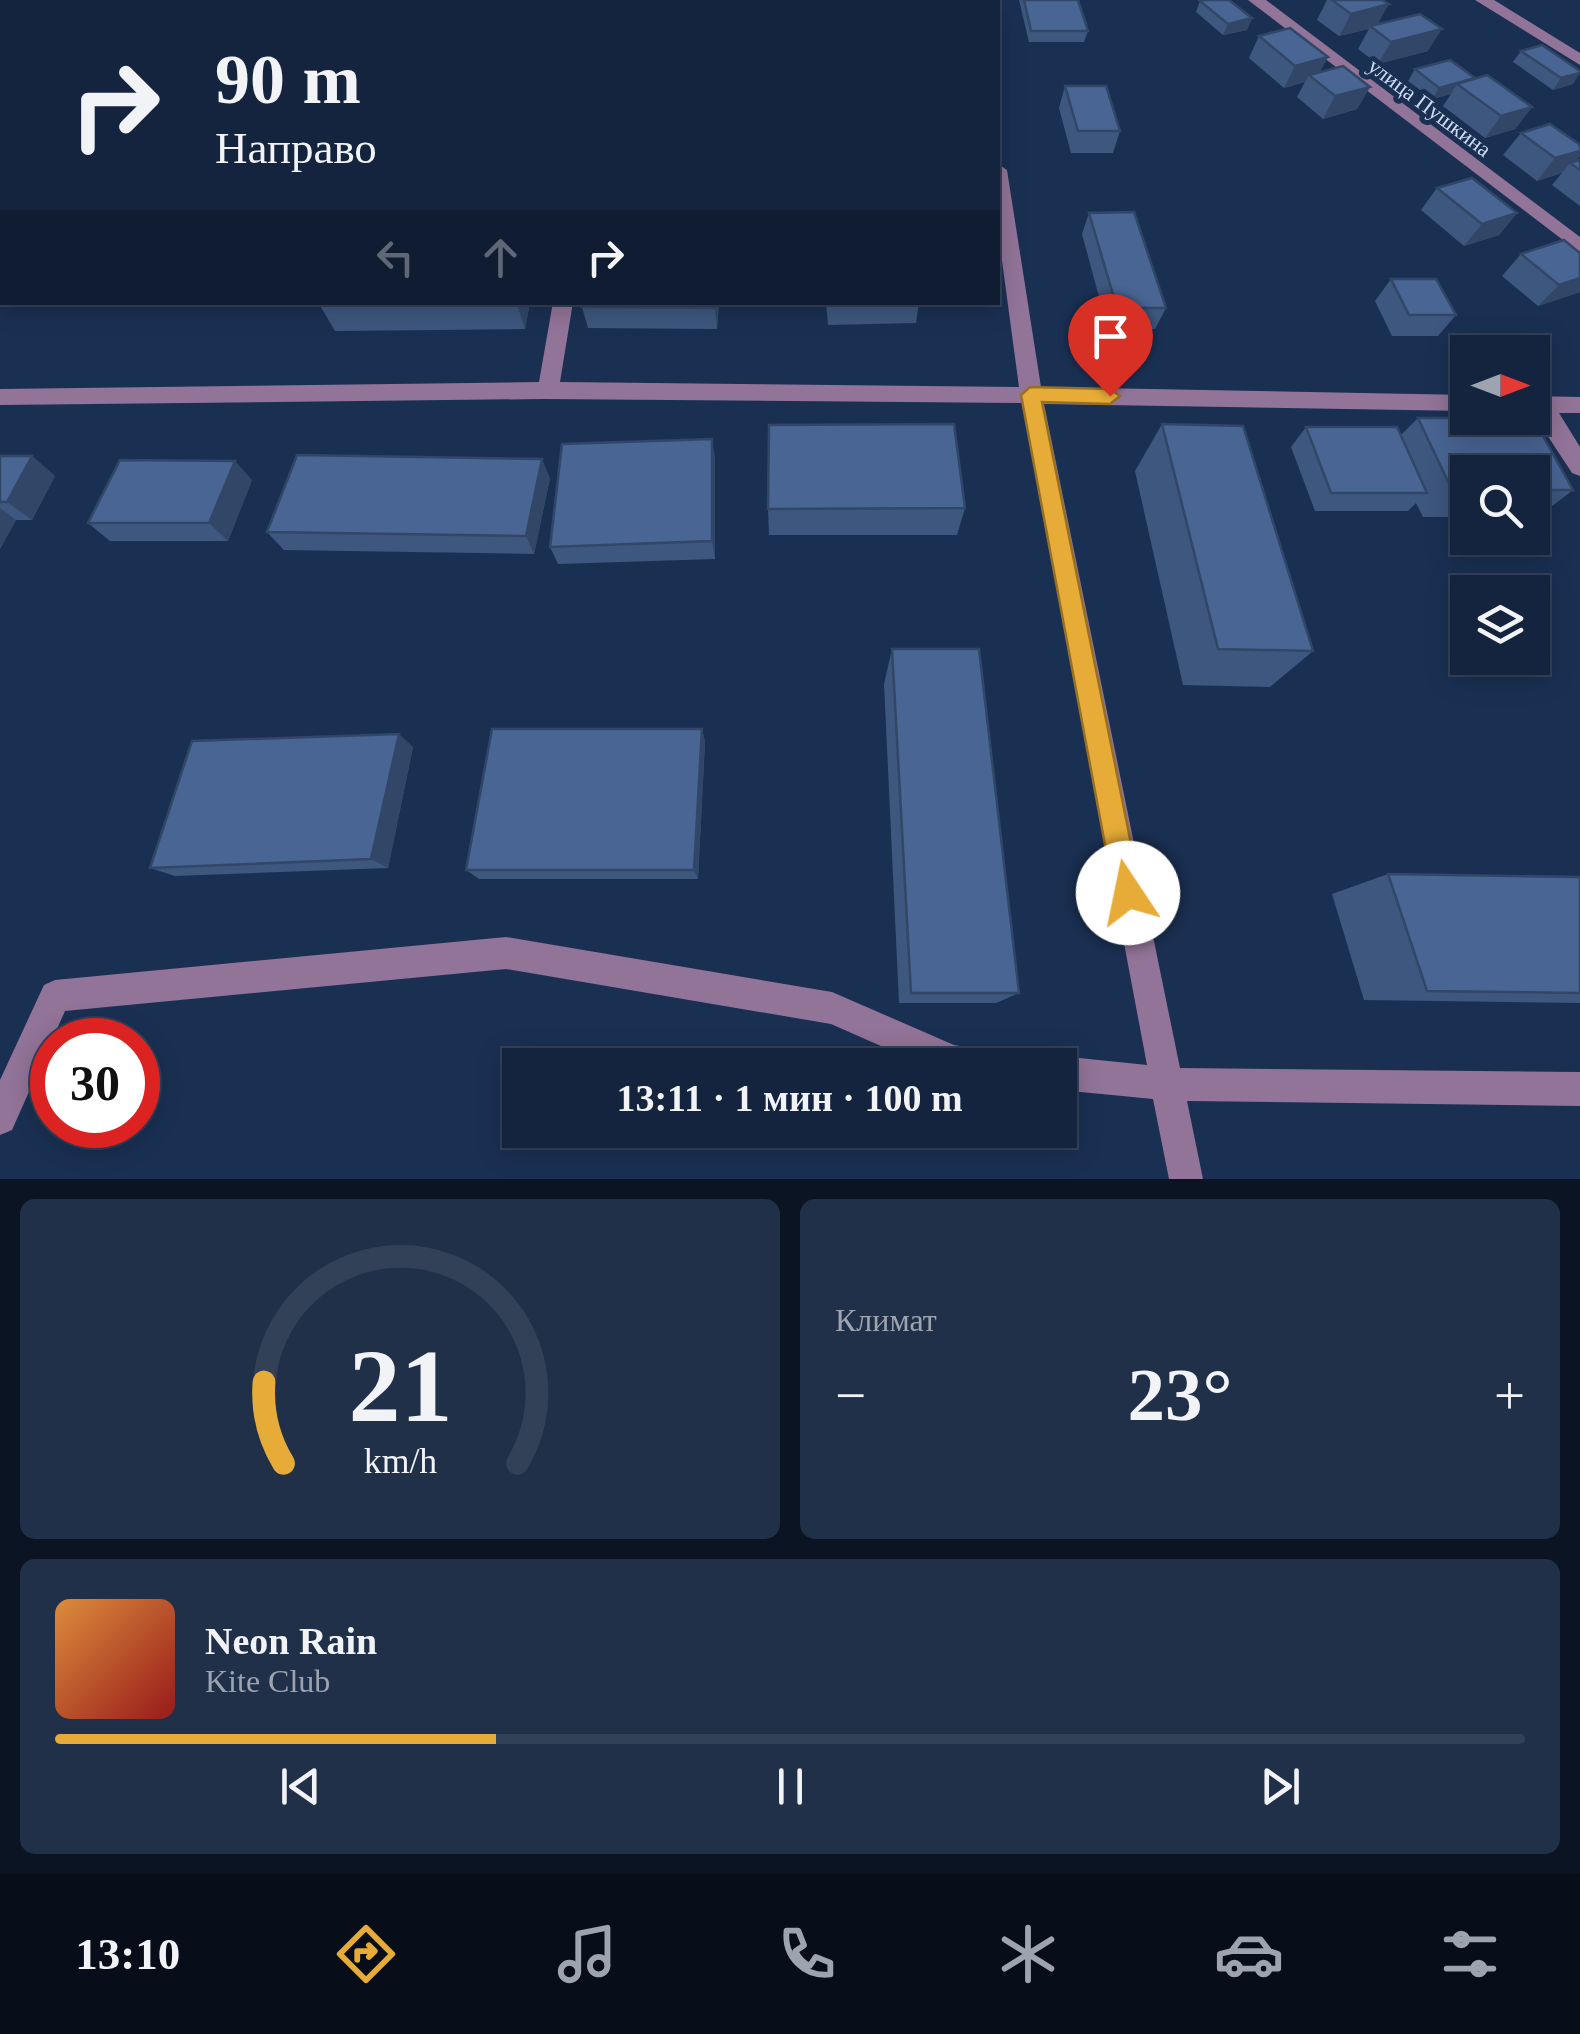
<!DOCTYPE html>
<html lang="ru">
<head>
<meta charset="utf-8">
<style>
  :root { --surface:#14243e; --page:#213049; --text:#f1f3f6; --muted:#9da4b0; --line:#334158; --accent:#e7ac37 }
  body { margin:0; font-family:"Times New Roman",serif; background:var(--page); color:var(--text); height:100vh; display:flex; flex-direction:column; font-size:38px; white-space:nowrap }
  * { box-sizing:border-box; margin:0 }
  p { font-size:32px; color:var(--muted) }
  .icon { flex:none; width:55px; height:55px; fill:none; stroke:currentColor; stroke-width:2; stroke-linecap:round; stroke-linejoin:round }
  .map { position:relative; height:1179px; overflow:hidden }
  .side { display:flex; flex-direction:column; gap:20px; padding:20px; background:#0b1422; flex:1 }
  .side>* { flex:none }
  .hud { position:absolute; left:0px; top:0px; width:1000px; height:305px; box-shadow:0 5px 25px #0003,0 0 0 2px var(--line); background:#14243e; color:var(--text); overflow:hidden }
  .needle { width:65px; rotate:90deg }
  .tools { position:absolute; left:1450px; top:335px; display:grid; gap:20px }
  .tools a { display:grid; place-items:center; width:100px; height:100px; border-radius:0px; background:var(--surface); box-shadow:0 5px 25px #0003,0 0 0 2px var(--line); font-size:50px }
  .speed { position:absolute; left:30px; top:1018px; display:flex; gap:20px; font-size:50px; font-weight:700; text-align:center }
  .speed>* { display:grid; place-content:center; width:130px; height:130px; border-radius:50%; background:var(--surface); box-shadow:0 5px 25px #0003,0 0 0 2px var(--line); line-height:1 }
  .speed .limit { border:15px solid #d22; background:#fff; color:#111 }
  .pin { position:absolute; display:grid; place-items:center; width:85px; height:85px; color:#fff; margin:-102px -42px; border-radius:50% 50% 50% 0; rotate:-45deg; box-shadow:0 0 10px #0007 }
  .pin .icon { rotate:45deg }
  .me { position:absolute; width:110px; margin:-55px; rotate:349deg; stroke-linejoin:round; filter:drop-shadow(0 0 8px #0008) }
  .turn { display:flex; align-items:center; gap:35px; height:210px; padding:0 50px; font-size:45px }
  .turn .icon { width:130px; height:130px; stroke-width:2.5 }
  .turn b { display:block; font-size:70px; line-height:85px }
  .lanes { display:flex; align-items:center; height:95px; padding:0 50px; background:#0003; justify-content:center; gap:50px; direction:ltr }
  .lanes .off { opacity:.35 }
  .big { font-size:75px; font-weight:700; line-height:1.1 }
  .side .widget { flex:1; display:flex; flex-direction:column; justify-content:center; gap:15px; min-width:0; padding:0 35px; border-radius:15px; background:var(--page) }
  .side .dial { align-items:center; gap:0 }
  .dial svg { height:260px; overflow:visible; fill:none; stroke:var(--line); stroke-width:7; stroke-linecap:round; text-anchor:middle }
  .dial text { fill:var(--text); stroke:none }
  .song { display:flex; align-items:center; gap:30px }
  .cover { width:120px; height:120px; border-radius:15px; background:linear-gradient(135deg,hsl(30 70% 55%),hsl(0 70% 35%)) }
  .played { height:10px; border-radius:5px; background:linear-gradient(90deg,var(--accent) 30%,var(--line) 30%) }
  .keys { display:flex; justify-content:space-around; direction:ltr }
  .heat { display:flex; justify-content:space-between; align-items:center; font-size:55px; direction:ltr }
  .side .tiles { flex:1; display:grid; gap:20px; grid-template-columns:1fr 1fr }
  .widget:last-child { grid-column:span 2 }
  .trip { position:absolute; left:502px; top:1048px; width:575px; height:100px; border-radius:0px; background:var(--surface); box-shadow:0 5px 25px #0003,0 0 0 2px var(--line); font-weight:700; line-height:100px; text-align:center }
  .tab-bar { display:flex; height:160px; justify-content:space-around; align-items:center; background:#080e19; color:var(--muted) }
  .tab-bar .icon { width:70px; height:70px }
  .tab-bar .on { color:var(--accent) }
  .tab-bar b { font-size:45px; color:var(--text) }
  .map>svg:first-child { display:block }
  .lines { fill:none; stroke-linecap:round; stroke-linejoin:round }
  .minor { fill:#927498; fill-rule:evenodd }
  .wall { fill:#3e577e }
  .shaded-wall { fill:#324767 }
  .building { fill:#486593; stroke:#324767; stroke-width:2.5 }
  .route { fill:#e7ac37; stroke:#967024; stroke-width:2.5 }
  .labels { text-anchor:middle; stroke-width:10; stroke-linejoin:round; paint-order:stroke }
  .far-street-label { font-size:22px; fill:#cedcf2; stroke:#1a3053 }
</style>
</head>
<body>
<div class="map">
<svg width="1580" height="1179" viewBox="0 0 1580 1179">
  <rect width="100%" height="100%" fill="#1a3053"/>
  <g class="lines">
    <g class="minor">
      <polygon points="964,0 980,0 981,2 966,2"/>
      <polygon points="1248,0 1266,0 1580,237 1580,253"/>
      <polygon points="1475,0 1494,0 1580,53 1580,65"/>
      <polygon points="998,164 1007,170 1041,387 1468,395 1468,411 1044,404 1180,1068 1580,1072 1580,1106 1187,1101 1203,1179 1169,1179 1153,1099 1060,1090 1060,1065 1047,1065 1060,1056 1147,1065 1022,403 543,399 0,405 0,389 539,382 553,302 573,302 560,382 1019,387 998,231"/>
      <polygon points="1532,396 1580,397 1580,413 1559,413 1580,447 1580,476 1572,473 1532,412"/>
      <polygon points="506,937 832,992 954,1045 999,1053 1003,1065 924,1065 831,1024 506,969 65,1011 12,1130 0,1135 0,1080 44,985 55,980"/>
    </g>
  </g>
  <g class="wall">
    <polygon points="402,0 474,0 474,2 403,2"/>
    <polygon points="1019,0 1078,0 1088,31 1084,42 1029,42"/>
    <polygon points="1327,0 1382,0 1378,24 1428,51 1378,64 1358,49 1369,29 1339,36 1317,20"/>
    <polygon points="1200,1 1252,18 1247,30 1223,35 1196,12"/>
    <polygon points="1259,36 1320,72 1370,87 1357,109 1323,119 1297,97 1305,82 1284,88 1249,58"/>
    <polygon points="1521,51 1573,84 1553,90 1513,62"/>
    <polygon points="1415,69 1475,78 1532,107 1515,129 1485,138 1443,106 1451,94 1432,99 1408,81"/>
    <polygon points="1065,86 1120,131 1113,153 1071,153 1059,108"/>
    <polygon points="1521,133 1580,145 1580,156 1576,161 1580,160 1580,206 1552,185 1562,173 1537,181 1503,155"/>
    <polygon points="1437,188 1517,213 1499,235 1464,246 1421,210"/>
    <polygon points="1089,213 1166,308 1155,329 1108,330 1082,234"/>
    <polygon points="1580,253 1580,292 1538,306 1502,276 1521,254"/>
    <polygon points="1391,279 1456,315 1438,336 1392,336 1375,301"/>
    <polygon points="318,302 530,302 525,329 335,331"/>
    <polygon points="719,302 717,329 588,328 582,307"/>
    <polygon points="826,302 919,302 916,323 828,325"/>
    <polygon points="1418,418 1573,490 1538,517 1532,517 1532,472 1468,472 1468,517 1423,517 1416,503 1408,511 1315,511 1291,447 1306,427 1401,435"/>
    <polygon points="1162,424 1313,651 1270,687 1183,685 1135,471"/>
    <polygon points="0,456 32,456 55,476 32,520 16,520 0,549"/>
    <polygon points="715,458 715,559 558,564 550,547"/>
    <polygon points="550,478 534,554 284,550 267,532"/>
    <polygon points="252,480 228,541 110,541 88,523"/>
    <polygon points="965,508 957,535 769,535 768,509"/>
    <polygon points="892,649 1019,993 996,1003 899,1003 884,684"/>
    <polygon points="702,729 705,742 698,879 479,879 466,870"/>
    <polygon points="413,747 388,868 175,876 150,868"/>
    <polygon points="1388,874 1580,877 1580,1003 1364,1000 1332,894"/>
  </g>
  <g class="shaded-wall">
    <polygon points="0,0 16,0 18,2 2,2 2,28 0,31"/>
    <polygon points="332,0 352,0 353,2 330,2"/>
    <polygon points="1389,4 1376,27 1370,26 1369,29 1339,36 1351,14"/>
    <polygon points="1252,18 1247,30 1223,35 1228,24"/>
    <polygon points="1442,29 1428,51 1378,64 1391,42"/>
    <polygon points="1328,57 1316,80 1309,75 1305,82 1284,88 1295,66"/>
    <polygon points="1580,73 1573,84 1553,90 1561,78"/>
    <polygon points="1475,78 1457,84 1451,94 1432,99 1439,88"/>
    <polygon points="1370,87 1357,109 1323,119 1335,96"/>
    <polygon points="1532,107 1515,129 1485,138 1501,116"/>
    <polygon points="1580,151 1580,156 1573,165 1570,163 1562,173 1537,181 1555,158"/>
    <polygon points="1517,213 1499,235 1464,246 1482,224"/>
    <polygon points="1580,278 1580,292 1538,306 1559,285"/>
    <polygon points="516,302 530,302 525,329"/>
    <polygon points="715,302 719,302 717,329 715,308"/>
    <polygon points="712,439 715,458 715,559 712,541"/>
    <polygon points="32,456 55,476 32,520 7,502"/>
    <polygon points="542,459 550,478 534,554 526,536"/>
    <polygon points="235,461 252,480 228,541 209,523"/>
    <polygon points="0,508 16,520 0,549"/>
    <polygon points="702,729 705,742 698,879 694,870"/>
    <polygon points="399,734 413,747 388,868 371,859"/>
  </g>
  <g class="building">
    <polygon points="215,0 332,0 330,2 213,2"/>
    <rect x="849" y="0" width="41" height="2"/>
    <polygon points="1024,0 1078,0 1088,31 1031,31"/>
    <polygon points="1205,0 1229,0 1252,18 1228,24 1200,1"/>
    <polygon points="1332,0 1382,0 1389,4 1351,14"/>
    <polygon points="1420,14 1442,29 1391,42 1370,26"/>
    <polygon points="1290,28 1328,57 1295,66 1259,36"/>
    <polygon points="1542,45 1580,71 1580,73 1561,78 1521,51"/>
    <polygon points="1450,60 1475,78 1439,88 1415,69"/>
    <polygon points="1343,66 1370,87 1335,96 1309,75"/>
    <polygon points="1487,75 1532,107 1501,116 1457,84"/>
    <polygon points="1065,86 1106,86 1120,131 1078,131"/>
    <polygon points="1550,124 1580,145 1580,151 1555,158 1521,133"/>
    <polygon points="1580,160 1580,170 1570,163"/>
    <polygon points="1472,178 1517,213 1482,224 1437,188"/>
    <polygon points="1134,212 1166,308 1117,308 1089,213"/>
    <polygon points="1564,240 1580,253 1580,278 1559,285 1521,254"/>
    <polygon points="1391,279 1436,279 1456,315 1409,315"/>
    <polygon points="583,302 715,302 715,308 582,307"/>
    <polygon points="829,302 878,302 829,304"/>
    <polygon points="1418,418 1533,418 1573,490 1532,490 1532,472 1468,472 1468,490 1452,490"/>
    <polygon points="954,424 965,508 768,509 769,425"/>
    <polygon points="1162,424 1243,426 1313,651 1218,649"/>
    <polygon points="1306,427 1397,427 1427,493 1331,493"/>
    <polygon points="712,439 712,541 550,547 562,444"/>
    <polygon points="297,455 542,459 526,536 267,532"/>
    <polygon points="0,456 32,456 7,502 0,502"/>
    <polygon points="120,460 235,461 209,523 88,523"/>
    <polygon points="892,649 979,649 1019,993 911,993"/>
    <polygon points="492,729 702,729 694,870 466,870"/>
    <polygon points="399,734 371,859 150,868 192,741"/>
    <polygon points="1388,874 1580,877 1580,993 1427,991"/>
  </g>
  <polygon class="route" points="1030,387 1110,389 1120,396 1110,404 1042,402 1141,893 1137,902 1128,906 1118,902 1114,893 1021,395"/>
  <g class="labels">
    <g class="far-street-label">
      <text transform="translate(1430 107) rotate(37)" y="8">улица Пушкина</text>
    </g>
  </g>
</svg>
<div class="tools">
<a><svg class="needle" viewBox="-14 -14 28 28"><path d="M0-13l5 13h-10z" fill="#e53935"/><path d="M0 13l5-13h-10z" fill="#9da4b0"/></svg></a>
<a><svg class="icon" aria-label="search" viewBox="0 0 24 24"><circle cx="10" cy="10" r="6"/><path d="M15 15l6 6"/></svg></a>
<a><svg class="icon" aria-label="layers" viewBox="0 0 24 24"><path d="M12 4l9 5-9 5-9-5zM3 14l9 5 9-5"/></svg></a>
</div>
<div class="speed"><div class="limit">30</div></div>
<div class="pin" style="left:1110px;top:396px;background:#d93025"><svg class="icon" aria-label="arrive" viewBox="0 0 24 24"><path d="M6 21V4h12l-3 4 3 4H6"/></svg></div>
<svg class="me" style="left:1128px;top:893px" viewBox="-20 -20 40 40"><circle r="19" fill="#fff"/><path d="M0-13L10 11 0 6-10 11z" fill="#e7ac37"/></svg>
<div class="trip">13:11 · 1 мин · 100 m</div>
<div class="hud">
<div class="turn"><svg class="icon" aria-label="right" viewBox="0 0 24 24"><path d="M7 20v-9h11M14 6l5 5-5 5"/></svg><div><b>90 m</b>Направо</div></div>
<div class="lanes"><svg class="icon off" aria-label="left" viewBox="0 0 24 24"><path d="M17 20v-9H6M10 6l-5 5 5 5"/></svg><svg class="icon off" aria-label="ahead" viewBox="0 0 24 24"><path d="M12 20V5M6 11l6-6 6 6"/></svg><svg class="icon" aria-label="right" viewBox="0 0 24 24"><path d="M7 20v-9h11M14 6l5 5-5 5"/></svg></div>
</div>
</div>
<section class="side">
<div class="tiles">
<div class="widget dial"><svg viewBox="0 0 100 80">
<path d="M14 69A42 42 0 1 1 86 69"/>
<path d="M14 69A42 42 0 0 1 8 44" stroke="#e7ac37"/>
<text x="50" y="56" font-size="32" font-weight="700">21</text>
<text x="50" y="72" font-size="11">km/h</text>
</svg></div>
<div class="widget"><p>Климат</p>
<div class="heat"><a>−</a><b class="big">23°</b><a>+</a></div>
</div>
<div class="widget">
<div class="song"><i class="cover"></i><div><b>Neon Rain</b><p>Kite Club</p></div></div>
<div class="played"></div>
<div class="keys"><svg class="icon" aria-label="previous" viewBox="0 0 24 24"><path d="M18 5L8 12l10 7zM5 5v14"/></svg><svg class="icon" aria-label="pause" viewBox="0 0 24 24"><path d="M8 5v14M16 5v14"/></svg><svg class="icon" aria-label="next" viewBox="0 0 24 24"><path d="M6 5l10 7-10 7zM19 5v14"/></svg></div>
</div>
</div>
</section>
<nav class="tab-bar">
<b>13:10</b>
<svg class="icon on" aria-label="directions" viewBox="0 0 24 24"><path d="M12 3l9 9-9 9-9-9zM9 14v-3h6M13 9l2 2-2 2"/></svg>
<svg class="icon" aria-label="music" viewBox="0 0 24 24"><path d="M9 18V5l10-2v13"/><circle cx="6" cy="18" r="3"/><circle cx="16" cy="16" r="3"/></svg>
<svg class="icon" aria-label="phone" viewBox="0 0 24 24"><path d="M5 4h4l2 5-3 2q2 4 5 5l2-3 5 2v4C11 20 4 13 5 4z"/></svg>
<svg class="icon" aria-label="climate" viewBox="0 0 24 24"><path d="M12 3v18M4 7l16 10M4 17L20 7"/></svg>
<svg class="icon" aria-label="car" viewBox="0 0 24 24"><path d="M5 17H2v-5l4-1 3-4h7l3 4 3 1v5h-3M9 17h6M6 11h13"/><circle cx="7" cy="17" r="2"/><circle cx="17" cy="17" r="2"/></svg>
<svg class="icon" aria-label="filters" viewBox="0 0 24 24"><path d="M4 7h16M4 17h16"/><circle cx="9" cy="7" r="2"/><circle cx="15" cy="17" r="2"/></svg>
</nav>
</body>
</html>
